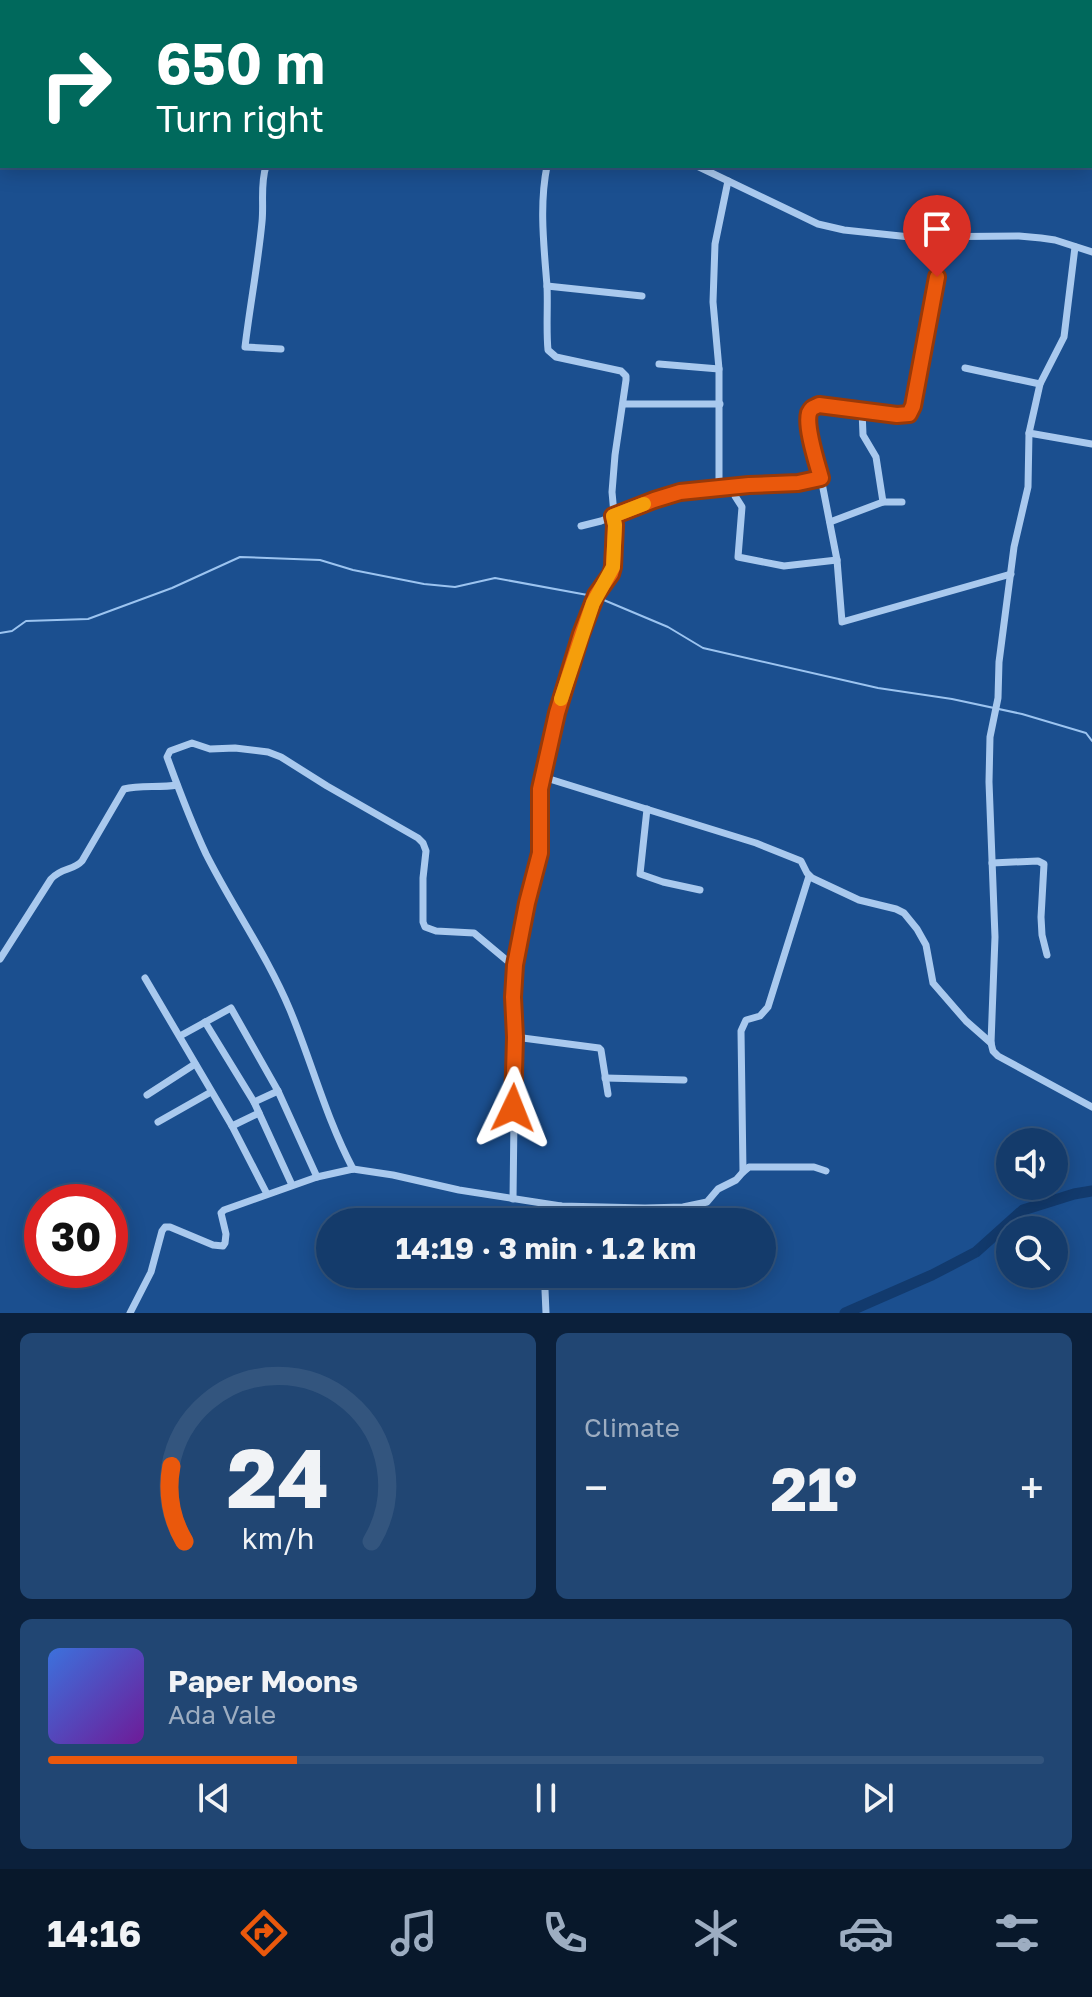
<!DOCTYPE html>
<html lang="en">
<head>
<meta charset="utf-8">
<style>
  :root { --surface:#143b6b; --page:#214673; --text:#f1f3f6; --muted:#9dadc1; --line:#33557e; --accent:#ea580c }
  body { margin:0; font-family:"Golos Text",sans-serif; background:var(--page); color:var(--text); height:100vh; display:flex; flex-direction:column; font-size:30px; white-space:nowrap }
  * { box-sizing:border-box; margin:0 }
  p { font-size:26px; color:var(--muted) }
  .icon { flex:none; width:44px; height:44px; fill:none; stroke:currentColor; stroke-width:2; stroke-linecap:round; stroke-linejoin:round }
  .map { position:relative; height:1313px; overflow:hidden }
  .drawer { display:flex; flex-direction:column; gap:20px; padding:20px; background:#0b203b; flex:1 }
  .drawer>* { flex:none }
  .guide { position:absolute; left:0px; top:0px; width:1092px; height:168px; box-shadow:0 4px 20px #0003,0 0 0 2px var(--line); background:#00695c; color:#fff; overflow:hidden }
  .tools { position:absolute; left:996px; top:1128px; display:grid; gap:16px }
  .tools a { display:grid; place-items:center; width:72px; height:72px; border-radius:50%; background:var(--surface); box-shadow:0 4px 20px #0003,0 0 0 2px var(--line); font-size:40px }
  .speed { position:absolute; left:24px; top:1184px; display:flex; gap:16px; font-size:40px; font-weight:700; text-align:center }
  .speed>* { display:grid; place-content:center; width:104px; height:104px; border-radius:50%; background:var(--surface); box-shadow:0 4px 20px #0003,0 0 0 2px var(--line); line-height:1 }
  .speed .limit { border:12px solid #d22; background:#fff; color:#111 }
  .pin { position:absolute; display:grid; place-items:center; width:68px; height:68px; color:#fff; margin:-82px -34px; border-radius:50% 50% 50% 0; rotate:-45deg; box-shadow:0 0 8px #0007 }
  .pin .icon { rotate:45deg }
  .me { position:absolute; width:88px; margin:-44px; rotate:2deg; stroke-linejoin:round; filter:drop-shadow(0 0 6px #0008) }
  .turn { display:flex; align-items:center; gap:28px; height:168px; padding:0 24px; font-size:36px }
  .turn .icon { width:104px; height:104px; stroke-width:2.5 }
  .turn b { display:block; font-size:56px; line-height:68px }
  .big { font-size:60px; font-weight:700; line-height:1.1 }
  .drawer .card { flex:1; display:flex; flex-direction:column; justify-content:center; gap:12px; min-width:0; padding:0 28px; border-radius:12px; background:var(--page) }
  .drawer .dial { align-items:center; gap:0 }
  .dial svg { height:208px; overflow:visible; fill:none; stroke:var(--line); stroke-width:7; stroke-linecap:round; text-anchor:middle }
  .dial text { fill:var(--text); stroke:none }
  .song { display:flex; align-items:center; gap:24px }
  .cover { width:96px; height:96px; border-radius:12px; background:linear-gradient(135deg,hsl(220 70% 55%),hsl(280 70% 35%)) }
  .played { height:8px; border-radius:4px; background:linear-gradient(90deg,var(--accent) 25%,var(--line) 25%) }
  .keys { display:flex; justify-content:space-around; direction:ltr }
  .heat { display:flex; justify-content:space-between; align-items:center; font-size:44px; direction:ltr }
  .drawer .tiles { flex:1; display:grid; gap:20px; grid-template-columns:1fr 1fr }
  .card:last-child { grid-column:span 2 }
  .trip { position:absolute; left:316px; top:1208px; width:460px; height:80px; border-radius:40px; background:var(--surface); box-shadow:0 4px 20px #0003,0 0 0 2px var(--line); font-weight:700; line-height:80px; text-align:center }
  .tabs { display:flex; height:128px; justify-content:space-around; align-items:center; background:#08182b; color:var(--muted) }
  .tabs .icon { width:56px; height:56px }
  .tabs .active { color:var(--accent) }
  .tabs b { font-size:36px; color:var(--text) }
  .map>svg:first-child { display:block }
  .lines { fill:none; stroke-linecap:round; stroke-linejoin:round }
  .stream { stroke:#9cc4f0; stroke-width:2 }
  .river { stroke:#123a6d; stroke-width:11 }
  .minor { stroke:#a9c9ee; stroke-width:7 }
  .route-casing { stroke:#983908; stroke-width:20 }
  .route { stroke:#ea580c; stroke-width:14 }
  .slow { stroke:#f59e0b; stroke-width:14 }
</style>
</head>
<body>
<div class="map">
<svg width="1092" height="1313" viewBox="0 0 1092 1313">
  <rect width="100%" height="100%" fill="#1b4f8f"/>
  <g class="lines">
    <g class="stream">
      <polyline points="599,598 668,627 703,648 878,688 952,699 1022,714 1086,733 1092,741"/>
      <polyline points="0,633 12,631 26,621 88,619 172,588 240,557 320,560 353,570 424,584 455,587 495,578 593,596"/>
    </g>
    <polyline class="river" points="845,1313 932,1275 976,1252 1023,1210 1074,1194 1092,1191"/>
    <g class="minor">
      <polyline points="441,2 442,0"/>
      <polyline points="534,2 534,0"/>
      <polyline points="649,2 649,0"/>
      <path d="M 266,166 C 260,185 264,203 262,222 C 258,264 250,305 245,347 L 281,349"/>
      <polyline points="697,166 818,224 844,230 910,237 1019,236 1041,238 1055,240 1092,252"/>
      <polyline points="1075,247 1064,337 1040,384 1029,433 1028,487 1014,547 999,662 998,698 990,737 989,782 995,937 991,1043 993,1051 998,1056 1092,1107"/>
      <polyline points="547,286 642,296"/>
      <polyline points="659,364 719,369"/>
      <polyline points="965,368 1040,384"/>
      <polyline points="623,404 720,404"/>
      <polyline points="862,410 863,435 876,457 883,502 902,502"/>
      <polyline points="1029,433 1092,444"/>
      <polyline points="821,478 837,560 842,622 1011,574"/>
      <polyline points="732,487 735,496 742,507 738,557 784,566 837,560"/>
      <path d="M 719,488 L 798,483 L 821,478 C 816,459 801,423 814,407 L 862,410 L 904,415 L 912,411 L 945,238"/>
      <polyline points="830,522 883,502"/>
      <polyline points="581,526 601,521 670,494 719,488 719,369 713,302 715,244 728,181"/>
      <polyline points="543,777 756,843 801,861 807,873 812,878 859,900 896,909 904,913 917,929 926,945 933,983 966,1021 991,1043"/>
      <polyline points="647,809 640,874 663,882 700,890"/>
      <polyline points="992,863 1038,861 1044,864 1041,917 1042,935 1047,955"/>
      <path d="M 0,959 L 51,879 C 62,867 73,871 82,861 L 124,789 C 140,785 160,788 177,785"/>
      <polyline points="145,978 232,1126 267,1194"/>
      <polyline points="205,1022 254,1102 292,1185"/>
      <polyline points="180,1036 231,1008 278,1091 317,1177"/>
      <polyline points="515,1037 599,1048 601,1050 608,1094"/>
      <polyline points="605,1078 684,1080"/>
      <polyline points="147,1095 195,1064"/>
      <polyline points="254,1102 278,1091"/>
      <polyline points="158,1122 211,1092"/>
      <polyline points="232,1126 259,1113"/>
      <path d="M 353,1169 C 326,1118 312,1063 290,1010 C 267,955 232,906 206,854 C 191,822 179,790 167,757 L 170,751 L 192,743 L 210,749 L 235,748 L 268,752 L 281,757 L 327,786 L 418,838 L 423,843 L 426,851 L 423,878 L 423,922 L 425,927 L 436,931 L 474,933 L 510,963 L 515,965"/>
      <polyline points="743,1172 749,1167 814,1167 826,1171"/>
      <path d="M 513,1199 L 515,1037 L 513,997 L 515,965 L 527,903 L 540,853 L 540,789 L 557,713 L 593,603 L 611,574 L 613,567 L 615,525 L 612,492 L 615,455 L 626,380 L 626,376 L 621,371 L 556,357 L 548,350 C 546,329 548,307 547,286 C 544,247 539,205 547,166"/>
      <polyline points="559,1222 561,1206"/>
      <polyline points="616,1222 617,1208"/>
      <polyline points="130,1313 151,1272 162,1231 165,1227 170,1227 213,1245 223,1246 225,1243 226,1234 221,1213 224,1210 317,1177 353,1169 393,1175 459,1190 561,1206 645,1208 683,1207 707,1202 718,1189 736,1180 743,1172 741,1031 746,1020 760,1016 768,1007 809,876"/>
      <polyline points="546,1313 545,1290 548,1274"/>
    </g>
  </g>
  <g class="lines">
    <g class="route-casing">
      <path id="route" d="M 513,1108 L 515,1037 L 513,997 L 515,965 L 527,903 L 540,853 L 540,789 L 557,713 L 581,634 L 596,595 L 611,574 L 613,567 L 615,525 L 613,516 L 654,500 L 680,492 L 749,485 L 798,483 L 821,478 C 817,463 805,427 809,413 C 812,407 813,408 819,405 L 897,415 L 909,414 L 913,406 L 937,277"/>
    </g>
    <use href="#route" class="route"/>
    <polyline class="slow" points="561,699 593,603 613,567 615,525 613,516 644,504"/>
  </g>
</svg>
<div class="tools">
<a><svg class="icon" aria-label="sound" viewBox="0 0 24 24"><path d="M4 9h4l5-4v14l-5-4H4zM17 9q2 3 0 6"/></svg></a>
<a><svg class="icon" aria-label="search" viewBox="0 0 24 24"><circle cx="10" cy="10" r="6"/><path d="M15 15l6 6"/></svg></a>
</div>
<div class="speed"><div class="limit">30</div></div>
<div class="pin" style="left:937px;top:277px;background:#d93025"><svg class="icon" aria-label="arrive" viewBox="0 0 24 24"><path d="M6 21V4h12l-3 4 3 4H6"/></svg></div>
<svg class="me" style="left:513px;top:1108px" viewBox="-20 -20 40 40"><path d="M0-17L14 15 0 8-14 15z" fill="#ea580c" stroke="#fff" stroke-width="4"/></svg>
<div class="trip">14:19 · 3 min · 1.2 km</div>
<div class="guide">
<div class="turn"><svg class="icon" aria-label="right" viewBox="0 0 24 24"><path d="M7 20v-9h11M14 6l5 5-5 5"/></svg><div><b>650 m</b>Turn right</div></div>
</div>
</div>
<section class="drawer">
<div class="tiles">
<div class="card dial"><svg viewBox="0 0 100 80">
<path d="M14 69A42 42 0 1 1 86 69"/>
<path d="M14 69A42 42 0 0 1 9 40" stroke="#ea580c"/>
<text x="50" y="56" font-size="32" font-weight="700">24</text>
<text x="50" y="72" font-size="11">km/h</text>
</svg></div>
<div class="card"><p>Climate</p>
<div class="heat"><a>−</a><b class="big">21°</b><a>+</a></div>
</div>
<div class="card">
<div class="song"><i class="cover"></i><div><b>Paper Moons</b><p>Ada Vale</p></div></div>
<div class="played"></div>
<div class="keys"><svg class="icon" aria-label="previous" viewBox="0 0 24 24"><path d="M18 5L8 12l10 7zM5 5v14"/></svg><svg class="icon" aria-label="pause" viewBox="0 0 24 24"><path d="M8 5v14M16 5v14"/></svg><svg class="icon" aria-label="next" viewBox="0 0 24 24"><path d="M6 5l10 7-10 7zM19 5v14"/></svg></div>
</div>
</div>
</section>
<nav class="tabs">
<b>14:16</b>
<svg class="icon active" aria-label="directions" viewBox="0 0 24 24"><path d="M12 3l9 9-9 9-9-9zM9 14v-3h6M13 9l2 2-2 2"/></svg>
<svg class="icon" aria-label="music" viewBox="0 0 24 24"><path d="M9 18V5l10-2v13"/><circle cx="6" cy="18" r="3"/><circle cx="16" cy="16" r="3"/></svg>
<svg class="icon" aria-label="phone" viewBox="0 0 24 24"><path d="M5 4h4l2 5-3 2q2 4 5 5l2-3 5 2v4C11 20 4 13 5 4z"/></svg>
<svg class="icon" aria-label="climate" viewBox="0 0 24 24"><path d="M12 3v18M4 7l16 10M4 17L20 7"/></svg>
<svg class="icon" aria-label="car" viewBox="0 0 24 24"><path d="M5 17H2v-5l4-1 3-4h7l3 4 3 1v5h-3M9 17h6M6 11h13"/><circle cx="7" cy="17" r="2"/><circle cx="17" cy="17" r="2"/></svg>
<svg class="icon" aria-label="filters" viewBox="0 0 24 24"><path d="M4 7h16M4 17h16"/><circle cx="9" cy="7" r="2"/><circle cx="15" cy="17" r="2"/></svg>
</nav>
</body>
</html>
